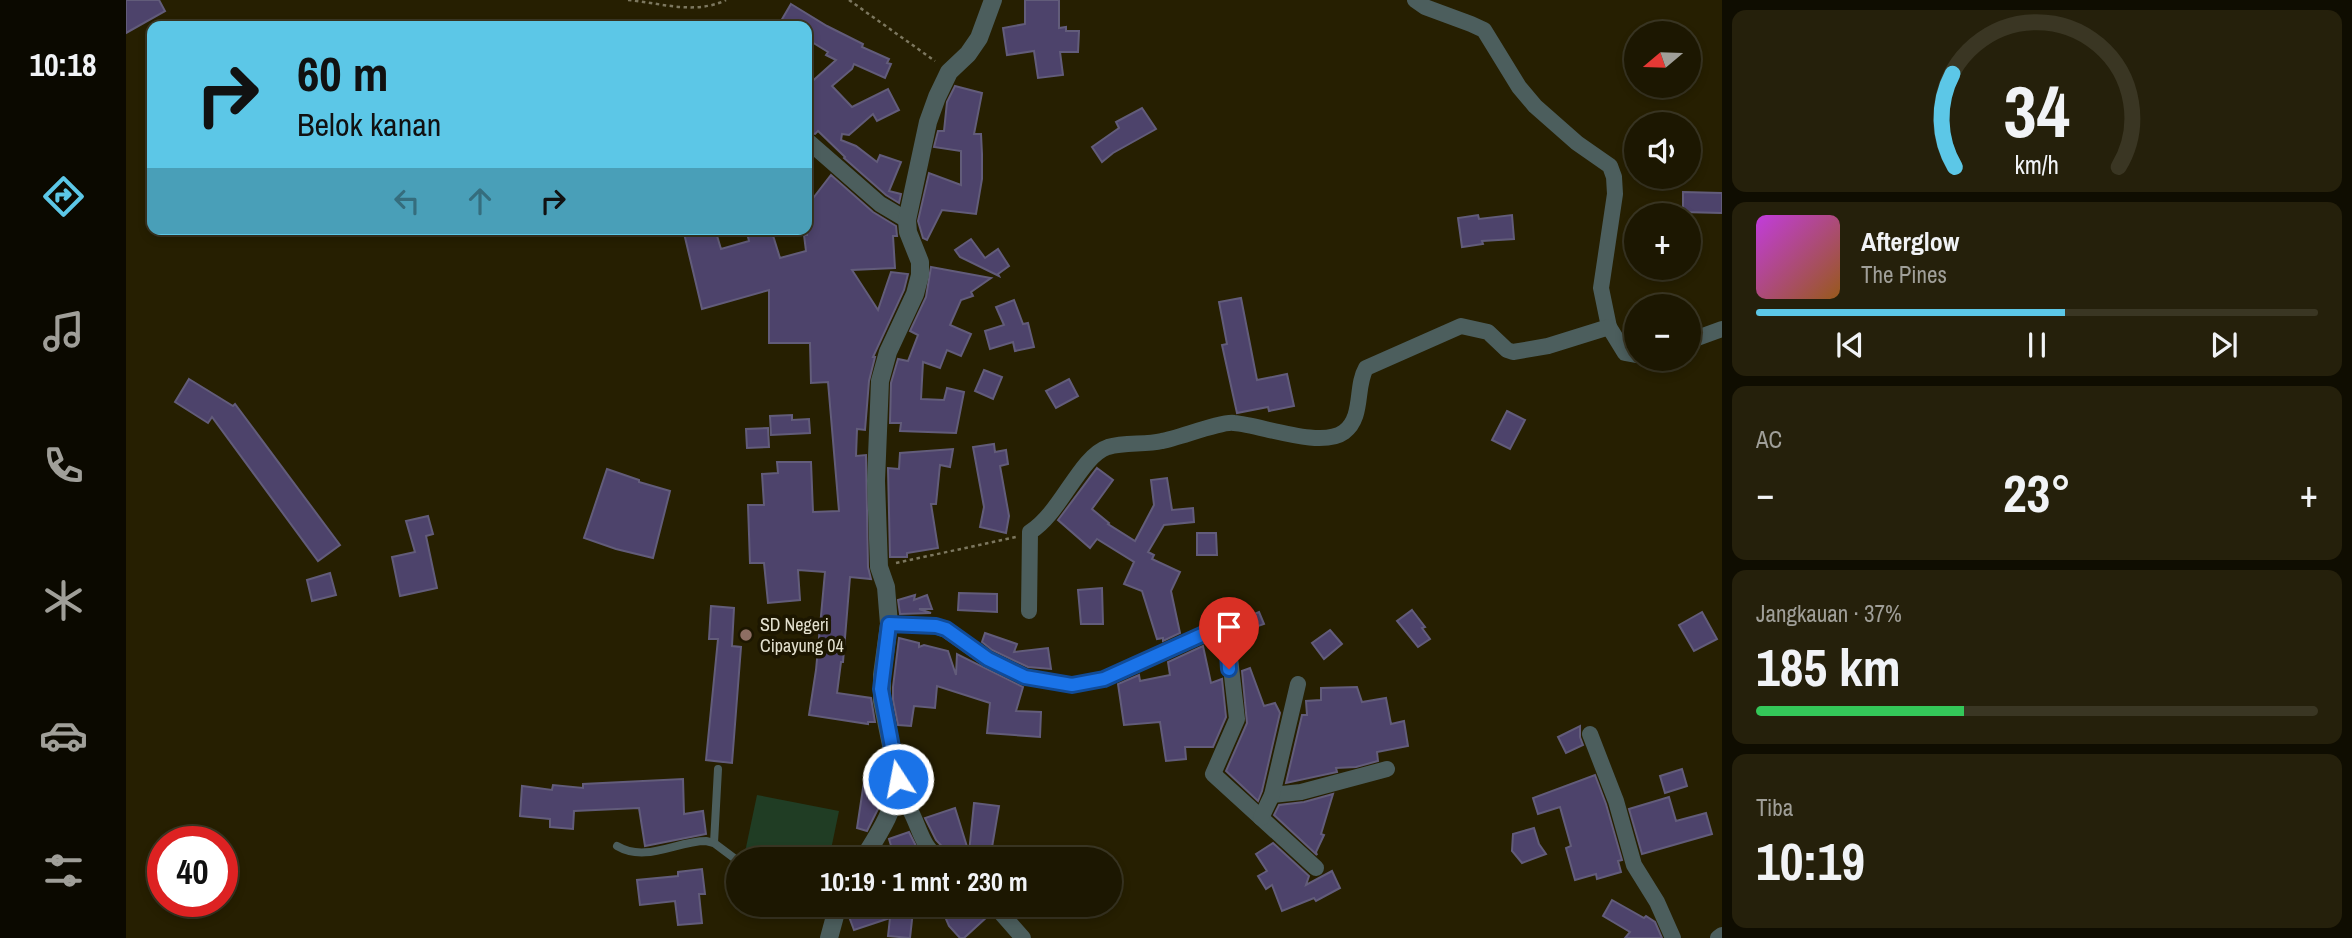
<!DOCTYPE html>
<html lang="id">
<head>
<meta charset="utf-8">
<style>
  :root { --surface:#1c1701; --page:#25200b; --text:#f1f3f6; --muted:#a09f99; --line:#3a3623; --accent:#5cc7e7 }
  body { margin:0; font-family:"Archivo Narrow",sans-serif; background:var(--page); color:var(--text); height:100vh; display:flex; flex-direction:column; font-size:26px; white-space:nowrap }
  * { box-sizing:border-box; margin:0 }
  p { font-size:23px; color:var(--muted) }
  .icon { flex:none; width:38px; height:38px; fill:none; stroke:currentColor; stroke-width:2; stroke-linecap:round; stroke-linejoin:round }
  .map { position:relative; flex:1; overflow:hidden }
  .panel { display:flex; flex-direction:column; gap:10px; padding:10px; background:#0f0d01; width:630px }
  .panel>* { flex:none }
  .hud { position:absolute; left:21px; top:21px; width:665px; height:214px; border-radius:14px; box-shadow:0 4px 10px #0003,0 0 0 2px var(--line); background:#5cc7e7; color:#111; overflow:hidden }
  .needle { width:46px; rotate:251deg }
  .controls { position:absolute; left:1498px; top:21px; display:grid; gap:14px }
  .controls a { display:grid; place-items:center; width:77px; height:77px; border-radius:50%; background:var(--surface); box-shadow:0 4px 10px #0003,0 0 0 2px var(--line); font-size:35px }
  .speed { position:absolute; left:21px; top:826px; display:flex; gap:14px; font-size:35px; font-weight:700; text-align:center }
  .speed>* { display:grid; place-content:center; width:91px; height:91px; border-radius:50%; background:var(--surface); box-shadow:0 4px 10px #0003,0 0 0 2px var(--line); line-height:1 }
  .speed .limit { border:10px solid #d22; background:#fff; color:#111 }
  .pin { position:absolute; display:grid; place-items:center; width:60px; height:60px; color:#fff; margin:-72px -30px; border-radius:50% 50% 50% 0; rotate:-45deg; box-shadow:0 0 7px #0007 }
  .pin .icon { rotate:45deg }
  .me { position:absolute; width:77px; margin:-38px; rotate:349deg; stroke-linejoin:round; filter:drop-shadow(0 0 5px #0008) }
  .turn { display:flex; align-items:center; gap:24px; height:147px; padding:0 35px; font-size:32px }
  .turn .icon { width:91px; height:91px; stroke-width:2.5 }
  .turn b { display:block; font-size:49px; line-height:60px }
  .lanes { display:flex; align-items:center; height:66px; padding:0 35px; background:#0003; justify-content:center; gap:35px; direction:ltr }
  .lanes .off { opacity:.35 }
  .big { font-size:52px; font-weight:800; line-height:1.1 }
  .panel .widget { flex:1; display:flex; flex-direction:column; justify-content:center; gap:10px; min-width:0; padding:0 24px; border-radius:14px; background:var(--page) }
  .panel .dial { align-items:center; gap:0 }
  .dial svg { height:182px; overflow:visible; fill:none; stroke:var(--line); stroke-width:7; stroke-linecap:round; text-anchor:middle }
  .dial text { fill:var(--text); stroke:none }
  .song { display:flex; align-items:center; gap:21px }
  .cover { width:84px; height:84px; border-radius:10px; background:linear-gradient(135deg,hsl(290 70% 55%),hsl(30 70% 35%)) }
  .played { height:7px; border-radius:4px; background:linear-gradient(90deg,var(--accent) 55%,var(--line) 55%) }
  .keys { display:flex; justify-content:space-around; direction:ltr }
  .heat { display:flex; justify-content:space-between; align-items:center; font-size:38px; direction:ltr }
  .charge { height:10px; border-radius:5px; background:linear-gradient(90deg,#34c759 37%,var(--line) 0) }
  .trip { position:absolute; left:600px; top:847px; width:396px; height:70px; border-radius:35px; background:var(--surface); box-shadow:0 4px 10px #0003,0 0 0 2px var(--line); font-weight:800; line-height:70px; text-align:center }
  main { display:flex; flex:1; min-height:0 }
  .menu { display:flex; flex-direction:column; width:126px; justify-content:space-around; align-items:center; background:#0b0900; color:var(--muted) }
  .menu .icon { width:49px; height:49px }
  .menu .active { color:var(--accent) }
  .menu b { font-size:32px; color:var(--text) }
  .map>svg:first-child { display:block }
  .green { fill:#203d24 }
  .building { fill:#4d436b; stroke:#625c7a; stroke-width:2 }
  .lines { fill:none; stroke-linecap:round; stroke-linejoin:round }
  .path { stroke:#7c775f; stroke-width:2.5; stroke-dasharray:3.5 3.5; stroke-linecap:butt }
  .service { stroke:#4c5e5d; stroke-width:8 }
  .minor { stroke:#4c5e5d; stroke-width:16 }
  .tertiary { stroke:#4c5e5d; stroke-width:18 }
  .route-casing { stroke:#114b97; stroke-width:18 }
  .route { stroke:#1a73e8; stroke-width:12 }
  .education-dot { fill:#8d6e63; stroke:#1c1600; stroke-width:2.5 }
  .labels { text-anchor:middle; stroke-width:7; stroke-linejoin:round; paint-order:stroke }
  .poi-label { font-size:18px; fill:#e4e1cf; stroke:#1c1600; text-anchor:start }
</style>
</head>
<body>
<main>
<nav class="menu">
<b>10:18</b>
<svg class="icon active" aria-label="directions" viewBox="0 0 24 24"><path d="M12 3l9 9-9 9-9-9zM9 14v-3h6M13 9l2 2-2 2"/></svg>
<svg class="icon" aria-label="music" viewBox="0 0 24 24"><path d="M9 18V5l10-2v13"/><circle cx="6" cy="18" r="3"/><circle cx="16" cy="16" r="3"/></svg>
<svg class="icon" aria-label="phone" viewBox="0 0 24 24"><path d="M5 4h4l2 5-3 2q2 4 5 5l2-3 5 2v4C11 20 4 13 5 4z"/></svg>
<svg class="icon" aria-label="climate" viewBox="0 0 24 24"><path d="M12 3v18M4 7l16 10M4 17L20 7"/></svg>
<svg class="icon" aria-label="car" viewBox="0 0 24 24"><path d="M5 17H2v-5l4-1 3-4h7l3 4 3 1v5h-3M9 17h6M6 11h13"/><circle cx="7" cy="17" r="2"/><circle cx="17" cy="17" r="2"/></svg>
<svg class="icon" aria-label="filters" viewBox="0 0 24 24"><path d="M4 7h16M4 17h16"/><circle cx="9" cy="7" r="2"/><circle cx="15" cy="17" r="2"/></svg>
</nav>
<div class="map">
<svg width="1596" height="938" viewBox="0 0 1596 938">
  <rect width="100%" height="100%" fill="#261f01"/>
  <polygon class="green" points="631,795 713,811 703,859 629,859 618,857"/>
  <g class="building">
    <polygon points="0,0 33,0 39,11 0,33"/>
    <polygon points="899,0 933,0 933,28 940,27 940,31 953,31 952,52 934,52 937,75 912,78 908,51 881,55 877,28 899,24"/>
    <polygon points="665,4 701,26 737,44 736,47 763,59 761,63 765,64 759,78 728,64 726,69 706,86 726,107 762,89 773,110 751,121 747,114 723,135 716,134 715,140 730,146 751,162 754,155 775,162 763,191 775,194 773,203 760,195 718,158 719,157 692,131 689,134 681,132 681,86 710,60 700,55 702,52 681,39 681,26 652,26"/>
    <polygon points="829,86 856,93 848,134 855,134 856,154 856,179 850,214 816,210 801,240 797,238 792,221 803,173 835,185 835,151 808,147 812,131 818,131 821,102"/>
    <polygon points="1016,108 1030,129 987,153 976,162 966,147 993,128 990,122"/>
    <polygon points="705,175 747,212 770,226 771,236 767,236 769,268 726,270 752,310 765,272 782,274 778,290 747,357 749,357 743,381 739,430 731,429 730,456 740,455 742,567 745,579 724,577 717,662 715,662 711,693 745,698 749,722 742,722 742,724 683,715 690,670 699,572 672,570 674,600 642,603 638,563 624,563 622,505 638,505 636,474 652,473 651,462 685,462 687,512 713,511 702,382 685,383 684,343 643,343 643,290 576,309 557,229 589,229 595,249 623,241 620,229 645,229 654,258 680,251 678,235 681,235 681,206"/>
    <polygon points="1557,192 1596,193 1596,213 1557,212"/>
    <polygon points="1352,215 1353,219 1386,215 1388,239 1356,241 1357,244 1336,247 1332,218"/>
    <polygon points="845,239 859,258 872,249 883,266 872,274 873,276 834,257 829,250"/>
    <polygon points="805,267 865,278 845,292 847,296 835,300 824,325 845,334 835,356 821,350 814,368 797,362 795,399 818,400 821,388 838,392 830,433 774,431 775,423 764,423 765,383 772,359 782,361 792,335 784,331 800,297"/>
    <polygon points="1115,298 1131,380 1161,374 1168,406 1143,411 1142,407 1111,413 1096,345 1101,344 1093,302"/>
    <polygon points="888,300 897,324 902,323 908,347 889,351 887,342 864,349 859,331 878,325 870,307"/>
    <polygon points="858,370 876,377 867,399 849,391"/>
    <polygon points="63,379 107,406 109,404 214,545 192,561 86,417 82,423 49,402"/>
    <polygon points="943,379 952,396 930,408 920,391"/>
    <polygon points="1381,411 1399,420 1384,449 1366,440"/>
    <polygon points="666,415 666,420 683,419 684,433 645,435 644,416"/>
    <polygon points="642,428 643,447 621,448 620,429"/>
    <polygon points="868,444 869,452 880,450 882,464 874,466 883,516 880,533 854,527 858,507 847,447"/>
    <polygon points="827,449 824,467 814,465 810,504 805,504 812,548 781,553 781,557 764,557 762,468 773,469 774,453"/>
    <polygon points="971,468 987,480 966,509 983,523 982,524 1009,541 1028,505 1025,480 1041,478 1046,510 1067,508 1068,522 1038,525 1022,552 1028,555 1026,559 1054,572 1045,591 1054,633 1037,641 1037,638 1031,639 1016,591 998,584 1008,562 971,539 964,548 932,520"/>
    <polygon points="481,469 513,480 513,482 544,491 527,558 490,549 458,538"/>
    <polygon points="302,516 307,534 300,536 311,588 274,596 266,557 289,552 280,521"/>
    <polygon points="1071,533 1090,533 1091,555 1071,555"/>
    <polygon points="204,573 210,595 186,601 181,580"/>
    <polygon points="976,588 977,624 955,624 952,590"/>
    <polygon points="833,593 871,594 871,612 832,610"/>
    <polygon points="789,595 788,600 801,595 806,609 793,609 805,613 774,614 772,600"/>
    <polygon points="585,606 608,608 606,646 615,647 606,763 580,760 592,639 583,639"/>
    <polygon points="1286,610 1299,627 1296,628 1304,639 1292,647 1271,621"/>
    <polygon points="1133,612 1138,624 1112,633 1110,621"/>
    <polygon points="1576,612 1591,639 1568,651 1553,625"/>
    <polygon points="1204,630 1216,644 1198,659 1186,643"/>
    <polygon points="859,633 891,644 888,652 922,648 925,669 902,667 866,650 856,642"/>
    <polygon points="773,638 793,643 793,647 798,645 822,651 830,675 831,654 897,687 890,711 915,712 914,737 861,733 864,703 811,686 809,708 788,706 785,726 772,725 767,700 767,687"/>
    <polygon points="1077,646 1085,683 1096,679 1100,717 1087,747 1059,747 1060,759 1040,761 1034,722 998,725 992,684 1013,675 1014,681 1044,675 1042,662"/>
    <polygon points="1124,668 1138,706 1149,703 1154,713 1136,791 1132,801 1100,771 1121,723 1116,671"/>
    <polygon points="1231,687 1236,702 1260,698 1265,724 1278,721 1282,746 1251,752 1252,761 1230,767 1210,768 1211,772 1160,783 1176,715 1181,715 1180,701 1195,700 1195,688"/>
    <polygon points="1454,726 1454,737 1457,745 1440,753 1432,737"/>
    <polygon points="1556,769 1561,786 1539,793 1534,776"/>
    <polygon points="739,775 760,777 760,779 753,807 741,831 731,828"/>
    <polygon points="1469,775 1480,804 1496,860 1492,861 1495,872 1471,879 1470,874 1449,880 1440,848 1445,846 1434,807 1412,814 1407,798"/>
    <polygon points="557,779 558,814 577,811 580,834 519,846 513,808 448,811 447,829 424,827 424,819 394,816 396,786 426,790 427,785 457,788 457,784"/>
    <polygon points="1207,794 1195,834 1198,835 1190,852 1191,855 1148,815 1153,805 1178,802"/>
    <polygon points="1543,797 1550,821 1580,813 1586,834 1516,854 1503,809"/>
    <polygon points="848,803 873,806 864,859 843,859 843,857 824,855 810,840 799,818 829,808 843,853"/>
    <polygon points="1408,828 1413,844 1420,854 1396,863 1386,851 1387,834"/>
    <polygon points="783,832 793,852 769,859 763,839"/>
    <polygon points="1147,843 1183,876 1180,885 1206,871 1214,888 1190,901 1188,898 1156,911 1146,885 1140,889 1132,876 1141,871 1130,854"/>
    <polygon points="576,869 579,894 573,894 576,923 552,925 549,901 514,905 511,880 552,876 552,872"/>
    <polygon points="1486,900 1518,918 1520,916 1529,922 1536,938 1499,938 1504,932 1477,916"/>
    <polygon points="750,905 797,905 797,907 787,911 784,938 762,936 764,918 728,930 722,914"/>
    <polygon points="814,905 856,905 863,915 838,938 834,938 823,926"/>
  </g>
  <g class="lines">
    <g class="path">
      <path d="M 502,0 C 535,3 569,15 600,0"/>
      <polyline points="723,0 809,61"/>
      <polyline points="770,563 890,537"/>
    </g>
    <g class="service">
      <polyline points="588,843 592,769"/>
      <path d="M 491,846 C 520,863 550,841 580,841 L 588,843 L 612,861"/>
    </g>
    <g class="minor">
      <polyline points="1289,0 1299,7 1345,24 1358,30 1393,87 1409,106 1451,143 1484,166 1488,177 1489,194 1475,288 1483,327"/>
      <polyline points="683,142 754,204 781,220"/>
      <polyline points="1563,341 1596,329"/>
      <path d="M 903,611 L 904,532 C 935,513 954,456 982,447 C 999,442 1019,445 1036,441 C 1053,438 1096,421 1108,423 C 1135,425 1195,449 1218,432 C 1238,417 1229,387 1240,368 L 1335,326 L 1362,332 L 1381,350 L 1387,352 L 1422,346 L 1483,327 L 1499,353 L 1510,355"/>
      <polyline points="763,624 810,626 820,630 861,659 899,677 946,685 978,679 1100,624 1111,719 1087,774 1190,868"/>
      <polyline points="1464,734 1490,801 1508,865 1531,902 1547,938"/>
      <path d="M 771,794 C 794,812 790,846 815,859"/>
      <polyline points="1146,795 1175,792 1261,769"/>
      <polyline points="1135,818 1146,795 1172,684"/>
      <polyline points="868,905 897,938"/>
      <polyline points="1592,938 1596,935"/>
    </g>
    <g class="tertiary">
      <path d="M 737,859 C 752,835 770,809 772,779 L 756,701 L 756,675 L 763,624 L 760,587 L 753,567 L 750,481 L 754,381 L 762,352 L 789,294 L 794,275 L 794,262 L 782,232 L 781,220 L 802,122 L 811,97 L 823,72 L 842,54 L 853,38 L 867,0"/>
      <polyline points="703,938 712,905"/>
    </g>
  </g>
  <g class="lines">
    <g class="route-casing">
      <polyline id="route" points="772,779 755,689 763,624 810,626 820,629 862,659 899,677 946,685 978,679 1100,624 1103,669"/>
    </g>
    <use href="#route" class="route"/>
  </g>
  <circle class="education-dot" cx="620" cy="635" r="7"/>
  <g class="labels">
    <g class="poi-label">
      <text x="634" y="631">SD Negeri<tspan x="634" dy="21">Cipayung 04</tspan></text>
    </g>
  </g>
</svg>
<div class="controls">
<a><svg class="needle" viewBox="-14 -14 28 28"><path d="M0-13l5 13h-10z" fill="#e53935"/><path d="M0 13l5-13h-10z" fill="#a09f99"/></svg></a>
<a><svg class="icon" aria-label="sound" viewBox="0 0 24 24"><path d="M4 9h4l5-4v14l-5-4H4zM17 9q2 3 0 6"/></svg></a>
<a>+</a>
<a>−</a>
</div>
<div class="speed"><div class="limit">40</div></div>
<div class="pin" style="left:1103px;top:669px;background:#d93025"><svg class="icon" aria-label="arrive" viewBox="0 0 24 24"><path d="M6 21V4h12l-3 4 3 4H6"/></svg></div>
<svg class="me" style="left:772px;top:779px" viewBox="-20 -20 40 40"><circle r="17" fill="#1a73e8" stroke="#fff" stroke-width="3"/><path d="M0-11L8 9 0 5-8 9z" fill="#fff"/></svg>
<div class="trip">10:19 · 1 mnt · 230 m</div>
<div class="hud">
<div class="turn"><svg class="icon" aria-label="right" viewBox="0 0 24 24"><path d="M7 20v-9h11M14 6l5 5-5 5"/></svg><div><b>60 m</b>Belok kanan</div></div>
<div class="lanes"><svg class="icon off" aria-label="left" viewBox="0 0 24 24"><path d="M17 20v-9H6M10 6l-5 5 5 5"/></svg><svg class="icon off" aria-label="ahead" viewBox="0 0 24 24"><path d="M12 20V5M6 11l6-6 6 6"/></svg><svg class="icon" aria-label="right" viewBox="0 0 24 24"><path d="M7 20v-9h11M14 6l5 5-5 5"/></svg></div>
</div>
</div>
<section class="panel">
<div class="widget dial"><svg viewBox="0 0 100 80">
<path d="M14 69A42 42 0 1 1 86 69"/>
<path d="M14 69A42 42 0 0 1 13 28" stroke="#5cc7e7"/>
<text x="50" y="56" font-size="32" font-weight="700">34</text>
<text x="50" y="72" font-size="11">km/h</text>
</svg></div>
<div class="widget">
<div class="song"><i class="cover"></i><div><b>Afterglow</b><p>The Pines</p></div></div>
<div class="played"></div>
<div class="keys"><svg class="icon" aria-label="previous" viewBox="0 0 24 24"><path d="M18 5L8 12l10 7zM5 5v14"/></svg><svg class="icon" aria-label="pause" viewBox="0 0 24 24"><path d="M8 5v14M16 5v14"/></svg><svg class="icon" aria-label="next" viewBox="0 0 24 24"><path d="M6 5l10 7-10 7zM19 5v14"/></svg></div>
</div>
<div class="widget"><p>AC</p>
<div class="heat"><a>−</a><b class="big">23°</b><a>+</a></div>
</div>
<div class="widget"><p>Jangkauan · 37%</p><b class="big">185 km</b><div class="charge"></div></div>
<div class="widget"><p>Tiba</p><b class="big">10:19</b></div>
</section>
</main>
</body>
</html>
